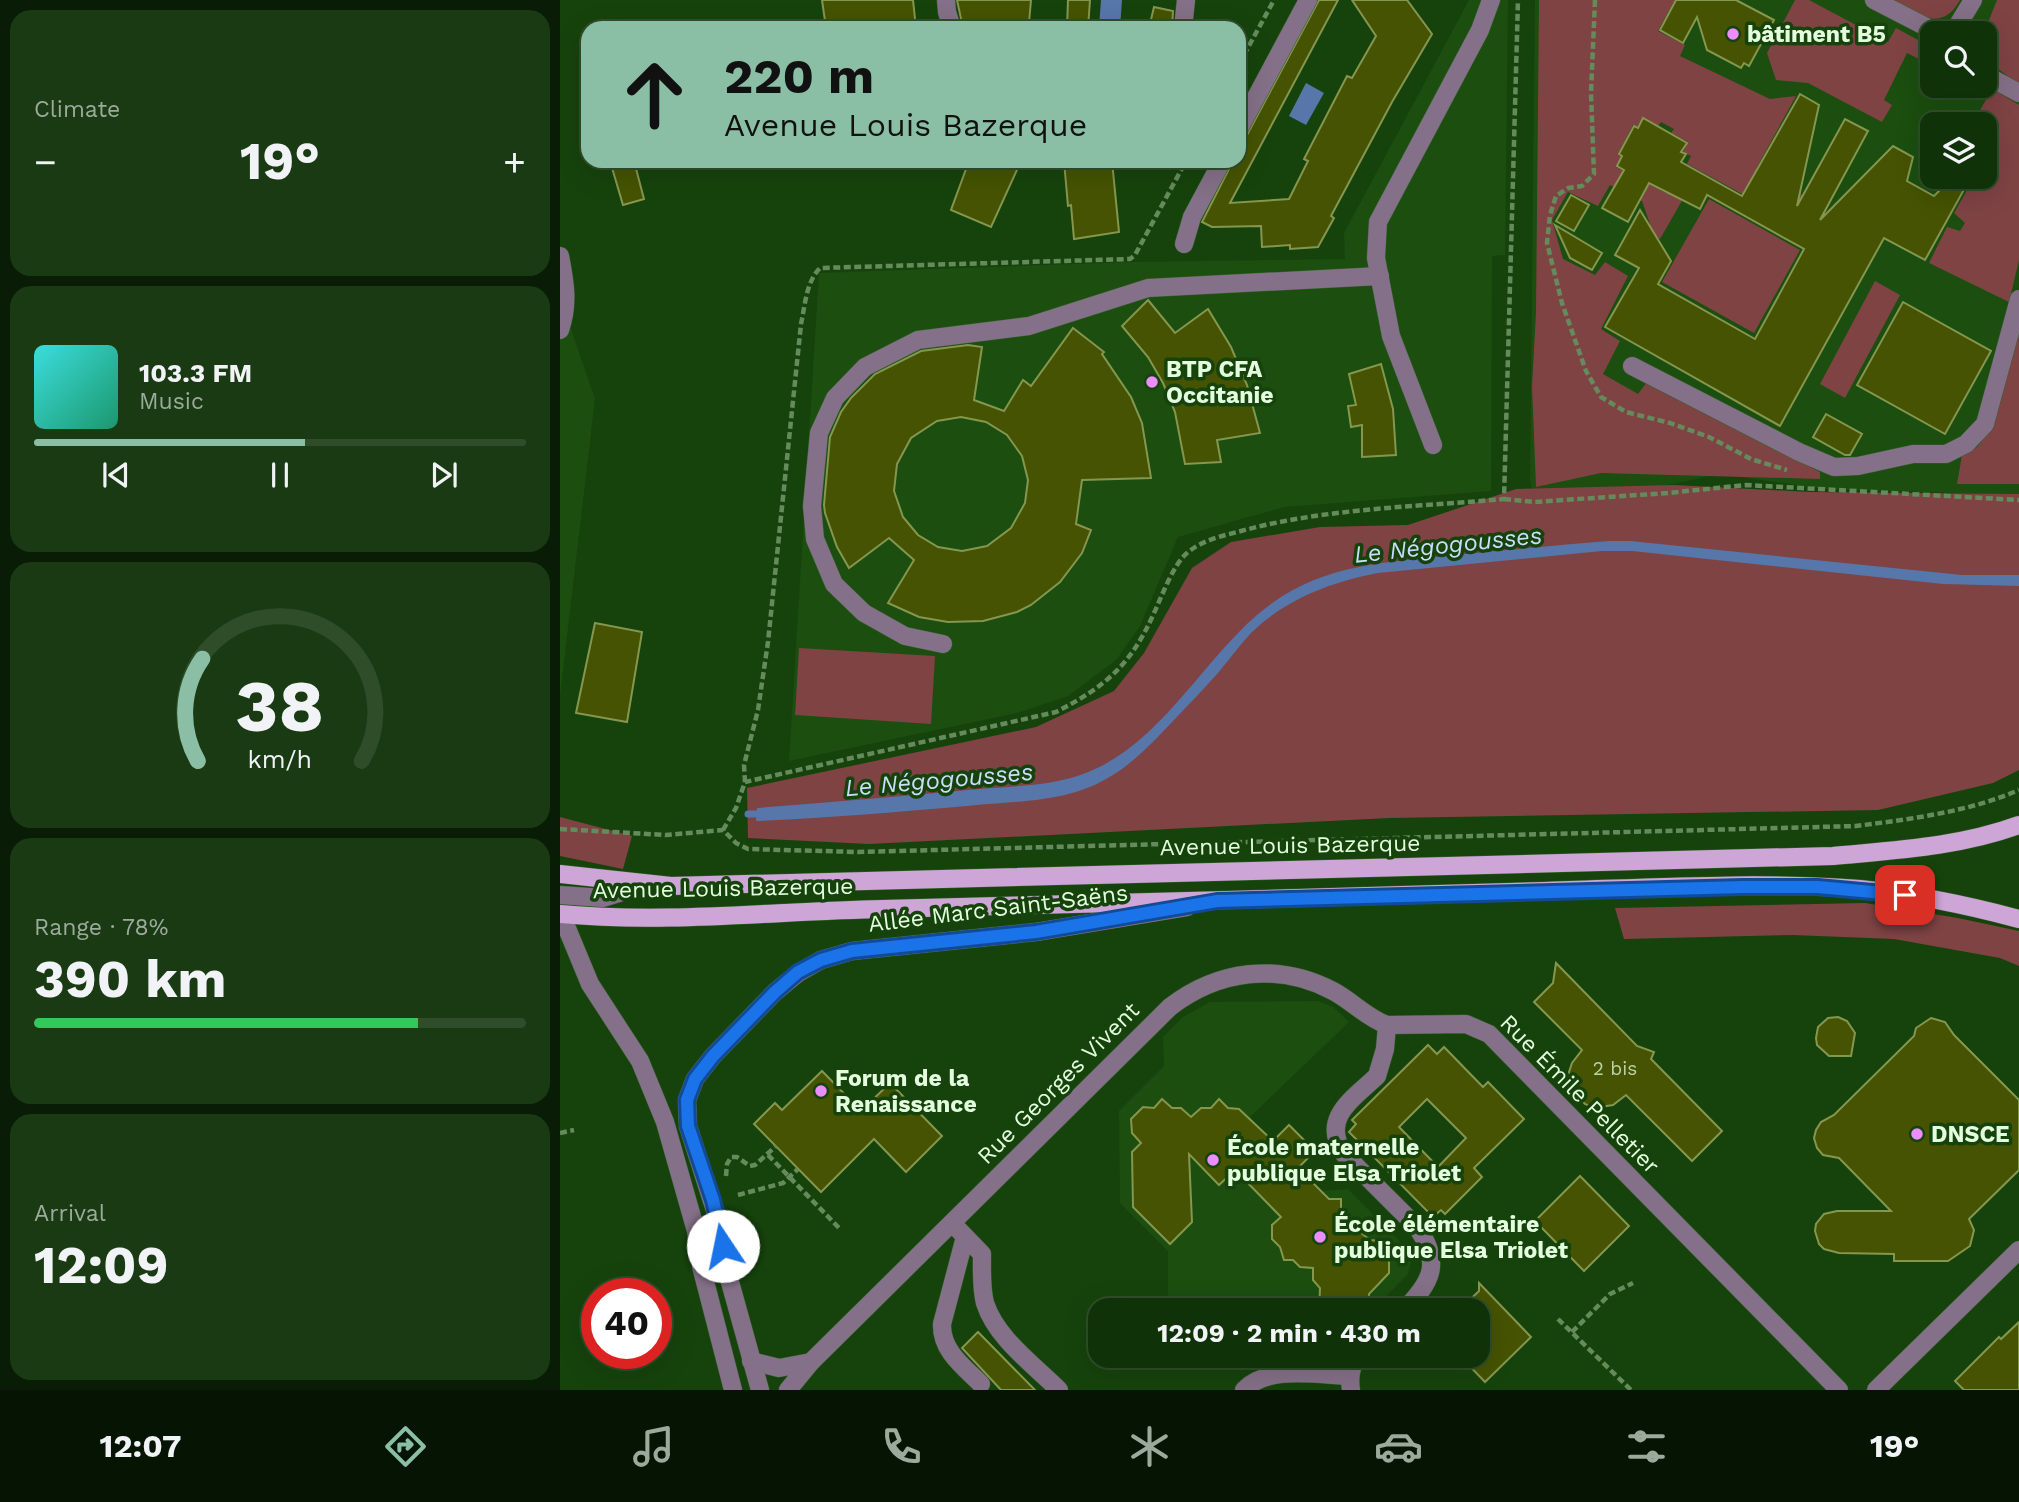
<!DOCTYPE html>
<html lang="en">
<head>
<meta charset="utf-8">
<style>
  :root { --surface:#103209; --page:#193a12; --text:#f1f3f6; --muted:#9caa9c; --line:#304d2a; --accent:#8abfa5 }
  body { margin:0; font-family:"Work Sans",sans-serif; background:var(--page); color:var(--text); height:100vh; display:flex; flex-direction:column; font-size:26px; white-space:nowrap }
  * { box-sizing:border-box; margin:0 }
  p { font-size:23px; color:var(--muted) }
  .icon { flex:none; width:38px; height:38px; fill:none; stroke:currentColor; stroke-width:2; stroke-linecap:round; stroke-linejoin:round }
  .map { position:relative; flex:1; overflow:hidden }
  .side { display:flex; flex-direction:column; gap:10px; padding:10px; background:#091c05; width:560px }
  .side>* { flex:none }
  .hud { position:absolute; left:21px; top:21px; width:665px; height:147px; border-radius:21px; box-shadow:0 7px 28px #0002,0 0 0 2px var(--line); background:#8abfa5; color:#111; overflow:hidden }
  .fabs { position:absolute; left:1360px; top:21px; display:grid; gap:14px }
  .fabs a { display:grid; place-items:center; width:77px; height:77px; border-radius:14px; background:var(--surface); box-shadow:0 7px 28px #0002,0 0 0 2px var(--line); font-size:35px }
  .speed { position:absolute; left:21px; top:1278px; display:flex; gap:14px; font-size:35px; font-weight:700; text-align:center }
  .speed>* { display:grid; place-content:center; width:91px; height:91px; border-radius:50%; background:var(--surface); box-shadow:0 7px 28px #0002,0 0 0 2px var(--line); line-height:1 }
  .speed .limit { border:10px solid #d22; background:#fff; color:#111 }
  .pin { position:absolute; display:grid; place-items:center; width:60px; height:60px; color:#fff; margin:-30px; border-radius:14px; box-shadow:0 4px 10px #0006 }
  .me { position:absolute; width:77px; margin:-38px; rotate:349deg; stroke-linejoin:round; filter:drop-shadow(0 0 5px #0008) }
  .turn { display:flex; align-items:center; gap:24px; height:147px; padding:0 28px; font-size:32px }
  .turn .icon { width:91px; height:91px; stroke-width:2.5 }
  .turn b { display:block; font-size:49px; line-height:60px }
  .big { font-size:52px; font-weight:700; line-height:1.1 }
  .side .tile { flex:1; display:flex; flex-direction:column; justify-content:center; gap:10px; min-width:0; padding:0 24px; border-radius:21px; background:var(--page) }
  .side .dial { align-items:center; gap:0 }
  .dial svg { height:182px; overflow:visible; fill:none; stroke:var(--line); stroke-width:7; stroke-linecap:round; text-anchor:middle }
  .dial text { fill:var(--text); stroke:none }
  .song { display:flex; align-items:center; gap:21px }
  .cover { width:84px; height:84px; border-radius:10px; background:linear-gradient(135deg,hsl(180 70% 55%),hsl(160 70% 35%)) }
  .played { height:7px; border-radius:4px; background:linear-gradient(90deg,var(--accent) 55%,var(--line) 55%) }
  .keys { display:flex; justify-content:space-around; direction:ltr }
  .heat { display:flex; justify-content:space-between; align-items:center; font-size:38px; direction:ltr }
  .charge { height:10px; border-radius:5px; background:linear-gradient(90deg,#34c759 78%,var(--line) 0) }
  .trip { position:absolute; left:528px; top:1298px; width:402px; height:70px; border-radius:21px; background:var(--surface); box-shadow:0 7px 28px #0002,0 0 0 2px var(--line); font-weight:700; line-height:70px; text-align:center }
  .tab-bar { display:flex; height:112px; justify-content:space-around; align-items:center; background:#061404; color:var(--muted) }
  .tab-bar .icon { width:49px; height:49px }
  .tab-bar .current { color:var(--accent) }
  .tab-bar b { font-size:32px; color:var(--text) }
  main { display:flex; flex:1; min-height:0 }
  .map>svg:first-child { display:block }
  .built { fill:#1b4e0f; fill-rule:evenodd }
  .green { fill:#7f4344 }
  .water { fill:#5776a9 }
  .lines { fill:none; stroke-linecap:round; stroke-linejoin:round }
  .stream { stroke:#5776a9; stroke-width:7 }
  .building { fill:#455302; stroke:#85964f; stroke-width:2; fill-rule:evenodd }
  .minor-casing { stroke:#37612e; stroke-width:19 }
  .major-casing { stroke:#37612e; stroke-width:19 }
  .path { stroke:#658b5d; stroke-width:4.5; stroke-dasharray:7 3.5; stroke-linecap:butt }
  .minor { stroke:#847088; stroke-width:18 }
  .major { stroke:#cea5d7; stroke-width:18 }
  .path-bridge { stroke:#658b5d; stroke-width:4.5; stroke-dasharray:7 3.5; stroke-linecap:butt }
  .route-casing { stroke:#114b97; stroke-width:18 }
  .route { stroke:#1a73e8; stroke-width:12 }
  .poi-dot { fill:#ea8dfd; stroke:#16430c; stroke-width:2.5 }
  .labels { text-anchor:middle; stroke-width:7; stroke-linejoin:round; paint-order:stroke }
  .number-label { font-size:19px; fill:#bcd2a7 }
  .poi-label { font-size:23px; font-weight:bold; fill:#e3fdde; stroke:#16430c; text-anchor:start }
  .street-label { font-size:23px; fill:#e3fdde; stroke:#16430c }
  .water-label { font-size:24px; font-style:italic; fill:#caddfb; stroke:#16430c }
</style>
</head>
<body>
<main>
<section class="side">
<div class="tile"><p>Climate</p>
<div class="heat"><a>−</a><b class="big">19°</b><a>+</a></div>
</div>
<div class="tile">
<div class="song"><i class="cover"></i><div><b>103.3 FM</b><p>Music</p></div></div>
<div class="played"></div>
<div class="keys"><svg class="icon" aria-label="previous" viewBox="0 0 24 24"><path d="M18 5L8 12l10 7zM5 5v14"/></svg><svg class="icon" aria-label="pause" viewBox="0 0 24 24"><path d="M8 5v14M16 5v14"/></svg><svg class="icon" aria-label="next" viewBox="0 0 24 24"><path d="M6 5l10 7-10 7zM19 5v14"/></svg></div>
</div>
<div class="tile dial"><svg viewBox="0 0 100 80">
<path d="M14 69A42 42 0 1 1 86 69"/>
<path d="M14 69A42 42 0 0 1 16 24" stroke="#8abfa5"/>
<text x="50" y="56" font-size="32" font-weight="700">38</text>
<text x="50" y="72" font-size="11">km/h</text>
</svg></div>
<div class="tile"><p>Range · 78%</p><b class="big">390 km</b><div class="charge"></div></div>
<div class="tile"><p>Arrival</p><b class="big">12:09</b></div>
</section>
<div class="map">
<svg width="1459" height="1390" viewBox="0 0 1459 1390">
  <rect width="100%" height="100%" fill="#16430c"/>
  <g class="built">
    <polygon points="909,0 948,0 945,255 932,256 931,491 724,507 618,537 580,626 556,660 508,696 461,712 229,761 259,273 574,262 785,259 784,233"/>
    <path d="M 975,0 L 1459,0 L 1459,495 L 1264,489 L 1160,474 L 1089,489 L 973,497 L 970,479 ZM 1372,33 L 1424,33 L 1424,86 L 1372,86 ZM 1372,124 L 1424,124 L 1424,177 L 1372,177 Z"/>
    <polygon points="0,297 35,399 0,696"/>
    <polygon points="758,1001 773,1007 789,1022 689,1118 713,1141 729,1125 755,1151 739,1168 762,1191 788,1189 849,1251 851,1263 848,1274 812,1311 613,1311 608,1307 608,1251 560,1203 559,1111 604,1066 603,1037 623,1017 650,1002"/>
    <polygon points="659,1356 767,1356 760,1363 663,1360"/>
  </g>
  <g class="green">
    <polygon points="979,0 1115,0 1098,31 1125,45 1120,56 1210,99 1236,96 1196,169 1267,209 1254,233 1127,164 1131,156 1123,152 1128,142 1111,133 1114,129 1101,122 1098,126 1083,117 1077,127 1073,125 1058,154 1061,157 1056,167 1106,193 1111,185 1131,185 1100,239 1086,230 1090,224 1082,201 1050,185 1038,206 1008,192 992,220 1003,259 1035,275 1045,262 1068,276 1041,329 1060,341 1043,374 1078,394 1087,382 1260,472 1260,479 1041,473 976,487 972,387 976,312"/>
    <polygon points="1235,0 1249,0 1328,42 1336,28 1360,41 1361,60 1347,53 1324,100 1332,105 1322,122 1248,83 1216,80 1207,53"/>
    <path d="M 1335,0 L 1400,0 C 1382,33 1357,15 1334,2 Z"/>
    <polygon points="1437,0 1459,0 1459,85 1428,61 1425,30"/>
    <polygon points="1425,84 1459,105 1459,260 1449,302 1369,263 1387,227 1400,231 1405,223 1394,213 1410,185 1396,177 1424,177 1424,124 1412,124 1426,100 1411,92 1415,86 1424,86"/>
    <polygon points="1149,199 1240,250 1194,333 1102,282"/>
    <polygon points="1315,281 1340,295 1285,398 1260,384"/>
    <polygon points="1459,322 1459,484 1397,484 1402,455 1417,447 1429,432"/>
    <polygon points="1114,485 1251,492 1459,494 1459,770 1433,783 1318,810 829,818 309,844 188,838 187,788 476,727 554,691 584,653 632,568 671,542 760,527 848,525 956,489"/>
    <polygon points="239,648 375,656 371,724 235,715"/>
    <polygon points="0,817 72,836 63,869 0,856"/>
    <polygon points="1305,903 1398,918 1459,931 1459,966 1440,958 1334,939 1233,935 1064,939 1055,908"/>
  </g>
  <g class="water">
    <polygon points="541,0 562,0 560,28 539,27"/>
    <polygon points="746,83 764,93 746,125 729,116"/>
    <path d="M 1049,541 L 1070,541 L 1402,575 L 1459,575 L 1459,586 L 1383,584 L 1072,551 L 1042,551 L 818,573 C 771,582 726,599 691,633 C 679,646 668,661 657,674 C 643,690 628,705 614,720 C 593,742 572,765 546,779 C 505,803 453,801 407,806 C 337,812 267,818 196,821 L 197,808 C 271,802 345,796 419,789 C 453,786 491,786 523,774 C 598,747 640,664 697,615 C 757,563 823,563 896,555 C 947,550 998,545 1049,541 Z"/>
  </g>
  <g class="lines">
    <polyline class="stream" points="188,814 205,814"/>
  </g>
  <g class="building">
    <polygon points="262,0 353,0 356,28 266,28"/>
    <polygon points="397,0 471,0 469,23 458,22 458,25 421,22 424,28 403,28"/>
    <polygon points="508,0 530,0 528,28 507,28"/>
    <polygon points="759,0 778,0 670,203 729,199 748,161 744,159 787,76 792,78 816,36 792,0 847,0 872,34 832,102 771,216 774,218 758,247 730,249 730,245 702,247 701,226 652,227 642,222 673,161 679,161 679,150"/>
    <polygon points="1116,0 1176,0 1214,20 1189,66 1184,63 1181,68 1147,50 1137,17 1123,43 1100,30"/>
    <polygon points="594,7 613,11 612,28 589,28"/>
    <polygon points="1240,94 1259,105 1237,206 1285,119 1308,131 1260,220 1333,146 1353,157 1347,181 1374,196 1392,178 1406,186 1365,260 1324,238 1220,426 1045,327 1079,268 1055,255 1080,210 1111,261 1098,284 1195,339 1244,249 1147,195 1140,209 1089,183 1068,222 1042,208 1064,170 1057,166 1062,156 1059,154 1074,126 1078,128 1083,118 1127,143 1121,152 1126,154 1121,162 1182,196"/>
    <polygon points="50,161 74,161 84,199 63,205"/>
    <polygon points="409,161 461,161 431,227 391,210"/>
    <polygon points="504,161 552,161 559,232 514,239 511,205 508,206"/>
    <polygon points="1011,195 1029,205 1014,231 996,221"/>
    <polygon points="995,225 1042,253 1032,270 1010,258"/>
    <polygon points="588,300 615,333 648,309 671,347 687,385 700,433 657,440 661,462 625,464 615,412 603,383 588,357 562,326"/>
    <polygon points="1343,302 1431,351 1385,434 1297,385"/>
    <path d="M 513,328 L 544,352 L 542,354 L 571,397 L 582,423 L 591,478 L 522,480 L 516,524 L 531,530 L 522,553 L 500,582 L 471,605 L 457,612 L 423,621 L 388,622 L 359,617 L 328,603 L 354,560 L 329,538 L 289,568 L 277,547 L 265,513 L 264,505 L 270,437 L 281,412 L 291,398 L 315,374 L 361,351 L 408,345 L 422,347 L 414,400 L 444,411 L 463,380 L 471,386 ZM 401,417 L 426,422 L 447,435 L 462,456 L 468,480 L 465,503 L 451,528 L 427,546 L 402,551 L 378,547 L 358,535 L 343,517 L 334,491 L 337,464 L 351,438 L 377,421 Z"/>
    <polygon points="821,364 833,409 836,455 802,457 802,425 791,427 788,406 796,405 789,374"/>
    <polygon points="1266,414 1302,434 1290,455 1285,455 1253,437"/>
    <polygon points="35,623 82,632 67,722 16,713"/>
    <polygon points="996,963 1077,1046 1094,1052 1091,1059 1162,1131 1132,1161 1066,1095 1053,1105 1034,1108 1025,1104 1012,1091 1009,1072 1012,1063 1022,1050 974,1002 993,983"/>
    <polygon points="1278,1017 1287,1021 1295,1033 1291,1056 1269,1056 1257,1045 1256,1038 1258,1027 1268,1018"/>
    <polygon points="1371,1018 1385,1022 1394,1035 1459,1100 1459,1170 1409,1219 1414,1230 1410,1246 1388,1261 1334,1261 1334,1254 1279,1253 1264,1249 1259,1244 1255,1231 1256,1224 1264,1214 1277,1211 1331,1211 1279,1158 1263,1155 1257,1148 1254,1138 1256,1130 1261,1122 1274,1115 1354,1036 1356,1028"/>
    <path d="M 868,1045 L 877,1054 L 884,1047 L 923,1087 L 928,1082 L 964,1119 L 914,1168 L 922,1177 L 885,1214 L 881,1210 L 873,1217 L 789,1132 L 796,1124 L 792,1120 ZM 867,1099 L 906,1138 L 878,1167 L 839,1127 Z"/>
    <polygon points="262,1071 301,1111 330,1083 382,1136 346,1172 314,1139 261,1192 194,1124 215,1103 222,1110"/>
    <polygon points="602,1099 612,1108 621,1108 631,1117 641,1108 651,1108 659,1099 668,1108 679,1109 713,1141 729,1125 755,1151 738,1168 769,1199 781,1199 781,1212 788,1219 788,1232 800,1232 810,1240 821,1241 821,1253 829,1260 829,1273 809,1294 808,1311 759,1311 760,1288 753,1280 753,1268 740,1267 733,1260 724,1260 720,1247 712,1239 712,1225 721,1217 675,1170 659,1185 629,1154 632,1222 610,1244 573,1207 572,1152 581,1143 572,1133 571,1119 583,1107 594,1108"/>
    <polygon points="1020,1176 1069,1226 1024,1271 975,1221"/>
    <polygon points="919,1283 971,1337 925,1382 900,1356 919,1356 919,1311 898,1311 919,1291"/>
    <polygon points="1459,1322 1459,1390 1404,1390 1395,1381 1439,1337 1441,1339"/>
    <polygon points="418,1332 475,1390 441,1390 402,1348"/>
  </g>
  <g class="lines">
    <g class="minor-casing">
      <g id="minor">
        <polyline points="386,0 387,12 392,28"/>
        <polyline points="1314,0 1378,33"/>
        <polyline points="623,28 626,0"/>
        <polyline points="1393,33 1413,0"/>
        <polyline points="1424,74 1459,93"/>
        <polyline points="679,129 748,0"/>
        <polyline points="624,244 632,217 662,161"/>
        <path d="M 0,256 C 5,282 9,304 0,330"/>
        <polyline points="1072,366 1239,452 1274,467 1298,466 1353,454 1386,454 1406,444 1425,424 1459,299"/>
        <polyline points="873,445 831,336 816,258 818,222 920,30 931,0"/>
        <polyline points="383,644 345,636 304,613 274,584 255,539 252,506 259,433 275,398 305,367 358,340 469,326 588,288 820,276"/>
        <polyline points="0,895 43,898 88,884"/>
        <polyline points="1,914 30,984 80,1061 105,1122 136,1231 141,1266 173,1390"/>
        <path d="M 827,1025 L 825,1049 L 817,1076 C 793,1099 760,1118 784,1154 L 857,1227 C 882,1263 872,1282 843,1311"/>
        <path d="M 392,1223 L 422,1254 C 422,1270 421,1288 425,1303 C 436,1338 474,1365 499,1390"/>
        <path d="M 405,1237 L 382,1324 C 381,1351 404,1367 421,1384"/>
        <polyline points="191,1361 219,1368 251,1362 228,1390"/>
        <path d="M 251,1362 L 610,1007 C 658,970 718,962 773,991 C 792,1001 807,1018 827,1025 L 906,1024 L 929,1034 L 1279,1390"/>
        <polyline points="200,1390 165,1264 161,1229 128,1126 127,1100 135,1079 153,1056 215,992 238,973 261,960 292,951 476,932 627,907"/>
        <path d="M 684,1390 C 707,1365 758,1375 790,1376"/>
        <path d="M 791,1390 C 789,1378 791,1366 798,1356"/>
        <polyline points="1316,1390 1459,1250"/>
      </g>
    </g>
    <g class="major-casing">
      <g id="major">
        <path d="M 0,874 L 111,886 L 1273,856 C 1336,850 1399,847 1459,825"/>
        <path d="M 0,914 C 107,924 216,911 323,909 C 543,904 764,897 984,891 C 1087,888 1198,881 1300,889 C 1354,894 1407,905 1459,919"/>
      </g>
    </g>
    <g class="path">
      <polyline points="1035,0 1031,93 1034,174 1022,186 1008,188 996,196 990,215 987,243 1002,303 1026,371 1041,397 1066,412 1110,423 1149,437 1191,459 1227,470"/>
      <polyline points="679,64 714,0"/>
      <polyline points="944,499 974,502 1108,493 1186,485 1459,500"/>
      <path d="M 185,782 L 184,765 L 198,710 L 208,642 L 241,324 C 245,306 246,282 260,268 L 570,259 L 575,255 L 626,161"/>
      <path d="M 0,829 L 106,835 L 163,830 L 176,843 L 188,849 L 298,852 L 1296,826 C 1351,819 1408,812 1459,790"/>
      <path d="M 163,830 L 176,808 L 185,782 L 496,712 C 545,687 571,665 594,613 C 602,596 613,565 627,553 C 642,540 662,536 681,531 C 766,508 856,507 944,499 L 958,0"/>
      <polyline points="0,1133 14,1130"/>
      <polyline points="208,1155 281,1230"/>
      <polyline points="166,1176 167,1164 171,1157 177,1157 190,1166 195,1165 216,1146"/>
      <polyline points="998,1319 1071,1390"/>
      <polyline points="1012,1332 1050,1294 1073,1283"/>
    </g>
    <use href="#minor" class="minor"/>
    <use href="#major" class="major"/>
    <polyline class="path-bridge" points="178,1195 223,1183 238,1169"/>
  </g>
  <g class="lines">
    <g class="route-casing">
      <polyline id="route" points="163,1246 153,1200 128,1126 127,1100 135,1079 153,1056 215,992 238,972 261,960 292,951 476,932 657,901 1183,887 1258,887 1345,895"/>
    </g>
    <use href="#route" class="route"/>
  </g>
  <g class="poi-dot">
    <circle cx="1173" cy="34" r="7"/>
    <circle cx="592" cy="382" r="7"/>
    <circle cx="261" cy="1091" r="7"/>
    <circle cx="1357" cy="1134" r="7"/>
    <circle cx="653" cy="1160" r="7"/>
    <circle cx="760" cy="1237" r="7"/>
  </g>
  <g class="labels">
    <g class="number-label">
      <text x="1055" y="1075">2 bis</text>
    </g>
    <g class="poi-label">
      <text x="1187" y="42">bâtiment B5</text>
      <text x="606" y="377">BTP CFA<tspan x="606" dy="26">Occitanie</tspan></text>
      <text x="275" y="1086">Forum de la<tspan x="275" dy="26">Renaissance</tspan></text>
      <text x="1371" y="1142">DNSCE</text>
      <text x="667" y="1155">École maternelle<tspan x="667" dy="26">publique Elsa Triolet</tspan></text>
      <text x="774" y="1232">École élémentaire<tspan x="774" dy="26">publique Elsa Triolet</tspan></text>
    </g>
    <g class="street-label">
      <text transform="translate(730 845) rotate(-1)" y="8">Avenue Louis Bazerque</text>
      <text transform="translate(163 888) rotate(-1)" y="8">Avenue Louis Bazerque</text>
      <text transform="translate(438 908) rotate(-7)" y="8">Allée Marc Saint-Saëns</text>
      <text transform="translate(498 1083) rotate(-45)" y="8">Rue Georges Vivent</text>
      <text transform="translate(1020 1094) rotate(45)" y="8">Rue Émile Pelletier</text>
    </g>
    <g class="water-label">
      <text transform="translate(888 545) rotate(-6)" y="8">Le Négogousses</text>
      <text transform="translate(379 780) rotate(-5)" y="8">Le Négogousses</text>
    </g>
  </g>
</svg>
<div class="fabs">
<a><svg class="icon" aria-label="search" viewBox="0 0 24 24"><circle cx="10" cy="10" r="6"/><path d="M15 15l6 6"/></svg></a>
<a><svg class="icon" aria-label="layers" viewBox="0 0 24 24"><path d="M12 4l9 5-9 5-9-5zM3 14l9 5 9-5"/></svg></a>
</div>
<div class="speed"><div class="limit">40</div></div>
<div class="pin" style="left:1345px;top:895px;background:#d93025"><svg class="icon" aria-label="arrive" viewBox="0 0 24 24"><path d="M6 21V4h12l-3 4 3 4H6"/></svg></div>
<svg class="me" style="left:163px;top:1246px" viewBox="-20 -20 40 40"><circle r="19" fill="#fff"/><path d="M0-13L10 11 0 6-10 11z" fill="#1a73e8"/></svg>
<div class="trip">12:09 · 2 min · 430 m</div>
<div class="hud">
<div class="turn"><svg class="icon" aria-label="ahead" viewBox="0 0 24 24"><path d="M12 20V5M6 11l6-6 6 6"/></svg><div><b>220 m</b>Avenue Louis Bazerque</div></div>
</div>
</div>
</main>
<nav class="tab-bar">
<b>12:07</b>
<svg class="icon current" aria-label="directions" viewBox="0 0 24 24"><path d="M12 3l9 9-9 9-9-9zM9 14v-3h6M13 9l2 2-2 2"/></svg>
<svg class="icon" aria-label="music" viewBox="0 0 24 24"><path d="M9 18V5l10-2v13"/><circle cx="6" cy="18" r="3"/><circle cx="16" cy="16" r="3"/></svg>
<svg class="icon" aria-label="phone" viewBox="0 0 24 24"><path d="M5 4h4l2 5-3 2q2 4 5 5l2-3 5 2v4C11 20 4 13 5 4z"/></svg>
<svg class="icon" aria-label="climate" viewBox="0 0 24 24"><path d="M12 3v18M4 7l16 10M4 17L20 7"/></svg>
<svg class="icon" aria-label="car" viewBox="0 0 24 24"><path d="M5 17H2v-5l4-1 3-4h7l3 4 3 1v5h-3M9 17h6M6 11h13"/><circle cx="7" cy="17" r="2"/><circle cx="17" cy="17" r="2"/></svg>
<svg class="icon" aria-label="filters" viewBox="0 0 24 24"><path d="M4 7h16M4 17h16"/><circle cx="9" cy="7" r="2"/><circle cx="15" cy="17" r="2"/></svg>
<b>19°</b>
</nav>
</body>
</html>
